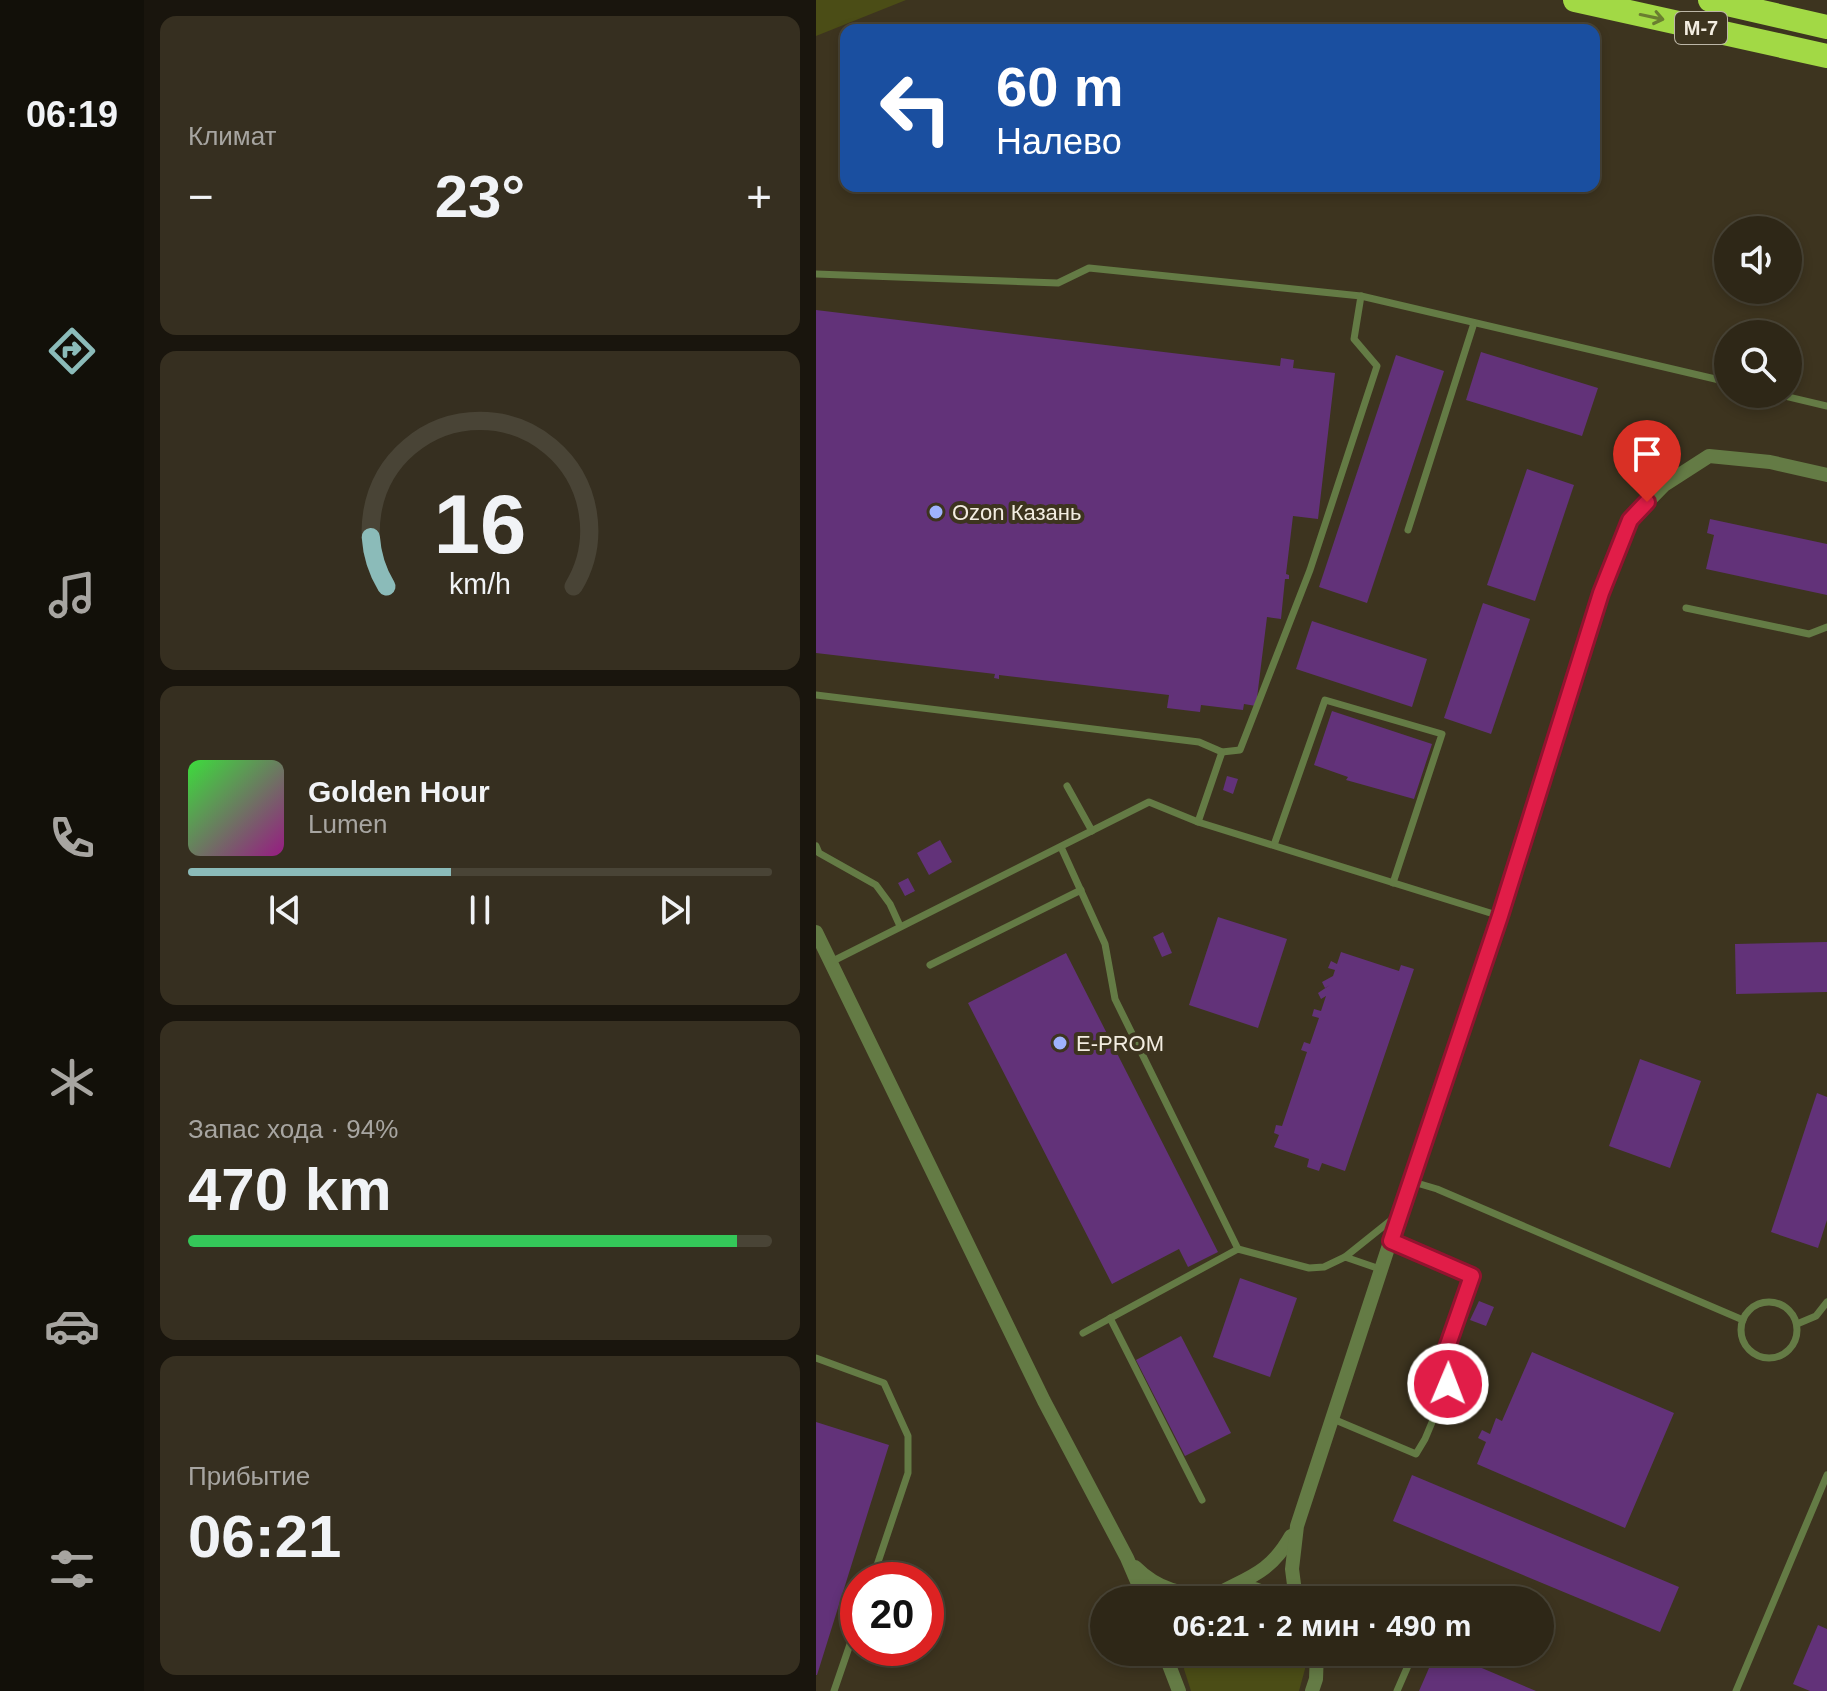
<!DOCTYPE html>
<html lang="ru">
<head>
<meta charset="utf-8">
<style>
  :root { --surface:#2e2717; --page:#362f20; --text:#f1f3f6; --muted:#a7a5a1; --line:#494436; --accent:#8bbbb9 }
  body { margin:0; font-family:Helvetica,sans-serif; background:var(--page); color:var(--text); height:100vh; display:flex; flex-direction:column; font-size:30px; white-space:nowrap }
  * { box-sizing:border-box; margin:0 }
  p { font-size:26px; color:var(--muted) }
  .icon { flex:none; width:44px; height:44px; fill:none; stroke:currentColor; stroke-width:2; stroke-linecap:round; stroke-linejoin:round }
  .map { position:relative; flex:1; overflow:hidden }
  .side { display:flex; flex-direction:column; gap:16px; padding:16px; background:#19150d; width:672px }
  .side>* { flex:none }
  .hud { position:absolute; left:24px; top:24px; width:760px; height:168px; border-radius:16px; box-shadow:0 4px 12px #0003,0 0 0 2px var(--line); background:#1a4fa0; color:#fff; overflow:hidden }
  .buttons { position:absolute; left:898px; top:216px; display:grid; gap:16px }
  .buttons a { display:grid; place-items:center; width:88px; height:88px; border-radius:50%; background:var(--surface); box-shadow:0 4px 12px #0003,0 0 0 2px var(--line); font-size:40px }
  .speed { position:absolute; left:24px; top:1562px; display:flex; gap:16px; font-size:40px; font-weight:700; text-align:center }
  .speed>* { display:grid; place-content:center; width:104px; height:104px; border-radius:50%; background:var(--surface); box-shadow:0 4px 12px #0003,0 0 0 2px var(--line); line-height:1 }
  .speed .limit { border:12px solid #d22; background:#fff; color:#111 }
  .pin { position:absolute; display:grid; place-items:center; width:68px; height:68px; color:#fff; margin:-82px -34px; border-radius:50% 50% 50% 0; rotate:-45deg; box-shadow:0 0 8px #0007 }
  .pin .icon { rotate:45deg }
  .me { position:absolute; width:88px; margin:-44px; rotate:1deg; stroke-linejoin:round; filter:drop-shadow(0 0 6px #0008) }
  .turn { display:flex; align-items:center; gap:28px; height:168px; padding:0 24px; font-size:36px }
  .turn .icon { width:104px; height:104px; stroke-width:2.5 }
  .turn b { display:block; font-size:56px; line-height:68px }
  .big { font-size:60px; font-weight:700; line-height:1.1 }
  .side .card { flex:1; display:flex; flex-direction:column; justify-content:center; gap:12px; min-width:0; padding:0 28px; border-radius:16px; background:var(--page) }
  .side .dial { align-items:center; gap:0 }
  .dial svg { height:208px; overflow:visible; fill:none; stroke:var(--line); stroke-width:7; stroke-linecap:round; text-anchor:middle }
  .dial text { fill:var(--text); stroke:none }
  .song { display:flex; align-items:center; gap:24px }
  .cover { width:96px; height:96px; border-radius:12px; background:linear-gradient(135deg,hsl(120 70% 55%),hsl(310 70% 35%)) }
  .played { height:8px; border-radius:4px; background:linear-gradient(90deg,var(--accent) 45%,var(--line) 45%) }
  .keys { display:flex; justify-content:space-around; direction:ltr }
  .heat { display:flex; justify-content:space-between; align-items:center; font-size:44px; direction:ltr }
  .charge { height:12px; border-radius:6px; background:linear-gradient(90deg,#34c759 94%,var(--line) 0) }
  .trip { position:absolute; left:274px; top:1586px; width:464px; height:80px; border-radius:40px; background:var(--surface); box-shadow:0 4px 12px #0003,0 0 0 2px var(--line); font-weight:700; line-height:80px; text-align:center }
  main { display:flex; flex:1; min-height:0 }
  .dock { display:flex; flex-direction:column; width:144px; justify-content:space-around; align-items:center; background:#121009; color:var(--muted) }
  .dock .icon { width:56px; height:56px }
  .dock .current { color:var(--accent) }
  .dock b { font-size:36px; color:var(--text) }
  .map>svg:first-child { display:block }
  .green { fill:#4b4d16 }
  .building { fill:#623279 }
  .lines { fill:none; stroke-linecap:round; stroke-linejoin:round }
  .lane { stroke:#647b45; stroke-width:7 }
  .street { stroke:#647b45; stroke-width:14 }
  .highway { stroke:#a2d945; stroke-width:24 }
  .oneway { stroke:#6a7e30 }
  .route-casing { stroke:#92132f; stroke-width:20 }
  .route { stroke:#e11d48; stroke-width:14 }
  .poi-dot { fill:#9fb3fd; stroke:#3d341f; stroke-width:3 }
  .labels { text-anchor:middle; stroke-width:8; stroke-linejoin:round; paint-order:stroke }
  .shield { fill:#3d341f; stroke:#bcb6a7; stroke-width:2 }
  .shield-label { font-size:20px; font-weight:bold; fill:#f3ede1 }
  .poi-label { font-size:22px; fill:#f3ede1; stroke:#3d341f; text-anchor:start }
</style>
</head>
<body>
<main>
<nav class="dock">
<b>06:19</b>
<svg class="icon current" aria-label="directions" viewBox="0 0 24 24"><path d="M12 3l9 9-9 9-9-9zM9 14v-3h6M13 9l2 2-2 2"/></svg>
<svg class="icon" aria-label="music" viewBox="0 0 24 24"><path d="M9 18V5l10-2v13"/><circle cx="6" cy="18" r="3"/><circle cx="16" cy="16" r="3"/></svg>
<svg class="icon" aria-label="phone" viewBox="0 0 24 24"><path d="M5 4h4l2 5-3 2q2 4 5 5l2-3 5 2v4C11 20 4 13 5 4z"/></svg>
<svg class="icon" aria-label="climate" viewBox="0 0 24 24"><path d="M12 3v18M4 7l16 10M4 17L20 7"/></svg>
<svg class="icon" aria-label="car" viewBox="0 0 24 24"><path d="M5 17H2v-5l4-1 3-4h7l3 4 3 1v5h-3M9 17h6M6 11h13"/><circle cx="7" cy="17" r="2"/><circle cx="17" cy="17" r="2"/></svg>
<svg class="icon" aria-label="filters" viewBox="0 0 24 24"><path d="M4 7h16M4 17h16"/><circle cx="9" cy="7" r="2"/><circle cx="15" cy="17" r="2"/></svg>
</nav>
<section class="side">
<div class="card"><p>Климат</p>
<div class="heat"><a>−</a><b class="big">23°</b><a>+</a></div>
</div>
<div class="card dial"><svg viewBox="0 0 100 80">
<path d="M14 69A42 42 0 1 1 86 69"/>
<path d="M14 69A42 42 0 0 1 8 50" stroke="#8bbbb9"/>
<text x="50" y="56" font-size="32" font-weight="700">16</text>
<text x="50" y="72" font-size="11">km/h</text>
</svg></div>
<div class="card">
<div class="song"><i class="cover"></i><div><b>Golden Hour</b><p>Lumen</p></div></div>
<div class="played"></div>
<div class="keys"><svg class="icon" aria-label="previous" viewBox="0 0 24 24"><path d="M18 5L8 12l10 7zM5 5v14"/></svg><svg class="icon" aria-label="pause" viewBox="0 0 24 24"><path d="M8 5v14M16 5v14"/></svg><svg class="icon" aria-label="next" viewBox="0 0 24 24"><path d="M6 5l10 7-10 7zM19 5v14"/></svg></div>
</div>
<div class="card"><p>Запас хода · 94%</p><b class="big">470 km</b><div class="charge"></div></div>
<div class="card"><p>Прибытие</p><b class="big">06:21</b></div>
</section>
<div class="map">
<svg width="1011" height="1691" viewBox="0 0 1011 1691">
  <rect width="100%" height="100%" fill="#3d341f"/>
  <g class="green">
    <polygon points="0,0 90,0 0,36"/>
    <polygon points="369,1652 489,1652 489,1669 483,1691 375,1691 368,1669"/>
  </g>
  <g class="building">
    <polygon points="0,310 464,366 465,358 478,360 477,368 519,373 502,519 477,516 470,574 473,575 473,579 469,579 465,619 451,617 440,706 428,704 427,710 385,705 384,712 351,708 353,695 183,675 183,679 178,678 179,674 0,653"/>
    <polygon points="665,352 782,388 766,436 650,400"/>
    <polygon points="580,355 628,371 551,603 503,587"/>
    <polygon points="711,469 758,485 719,601 671,585"/>
    <polygon points="894,519 1011,544 1011,595 890,569 898,535 891,533"/>
    <polygon points="667,603 714,619 675,734 628,718"/>
    <polygon points="496,621 611,659 596,707 480,669"/>
    <polygon points="516,711 616,744 598,799 530,780 532,777 498,765"/>
    <polygon points="411,776 422,779 417,794 407,790"/>
    <polygon points="124,840 136,862 113,875 101,853"/>
    <polygon points="92,878 99,891 89,896 82,883"/>
    <polygon points="402,917 471,939 442,1028 373,1005"/>
    <polygon points="347,932 356,953 346,957 337,937"/>
    <polygon points="1011,942 1011,992 920,994 919,944"/>
    <polygon points="525,952 583,971 585,965 598,969 529,1171 506,1163 503,1171 491,1167 493,1159 458,1147 463,1135 458,1133 460,1125 466,1126 491,1052 485,1050 488,1042 494,1044 503,1018 496,1016 498,1009 505,1011 510,996 505,999 502,993 514,985 509,988 506,982 517,976 519,970 512,968 515,961 521,964"/>
    <polygon points="250,953 402,1252 372,1267 363,1249 296,1284 152,1003"/>
    <polygon points="824,1059 885,1081 854,1168 793,1146"/>
    <polygon points="1001,1093 1011,1097 1011,1220 1002,1248 955,1232"/>
    <polygon points="424,1278 481,1298 454,1377 397,1357"/>
    <polygon points="663,1301 678,1307 670,1326 654,1320"/>
    <polygon points="365,1336 415,1433 369,1456 320,1360"/>
    <polygon points="716,1352 858,1413 809,1528 661,1464 670,1442 662,1438 666,1430 674,1434 680,1418 686,1421"/>
    <polygon points="0,1422 73,1445 1,1675 0,1675"/>
    <polygon points="596,1475 863,1587 844,1632 577,1521"/>
    <polygon points="1002,1625 1011,1629 1011,1691 994,1691 977,1684"/>
    <polygon points="620,1652 628,1652 720,1691 603,1691"/>
  </g>
  <g class="lines">
    <g class="lane">
      <polyline points="0,274 242,283 273,268 545,296 538,339 561,366 494,570 424,750 406,752 383,742 0,695"/>
      <polyline points="545,296 912,382"/>
      <polyline points="960,394 1011,406"/>
      <polyline points="592,530 658,323"/>
      <polyline points="870,608 993,634 1011,627"/>
      <polyline points="251,786 276,831"/>
      <polyline points="382,822 406,752"/>
      <polyline points="458,845 509,700 626,734 577,883"/>
      <polyline points="0,846 3,853 60,885 74,904 84,926"/>
      <polyline points="245,847 289,944 299,999 422,1249"/>
      <polyline points="15,962 333,802 382,822 684,916"/>
      <polyline points="114,965 265,890"/>
      <polyline points="594,1181 621,1189 927,1320"/>
      <polyline points="529,1257 579,1217"/>
      <circle cx="953" cy="1330" r="28"/>
      <polyline points="294,1318 386,1500"/>
      <polyline points="981,1324 1000,1316 1011,1302"/>
      <polyline points="267,1333 422,1249 493,1268 508,1267 529,1257 564,1269"/>
      <polyline points="0,1358 68,1383 92,1436 92,1473 56,1580"/>
      <polyline points="517,1419 600,1454 609,1439 632,1384 627,1359 656,1276 575,1241"/>
      <polyline points="18,1691 42,1621"/>
      <polyline points="581,1691 598,1652"/>
      <polyline points="920,1691 1011,1475"/>
    </g>
    <g class="street">
      <polyline points="0,932 228,1401 311,1558 329,1600"/>
      <path d="M 319,1567 C 342,1590 366,1595 398,1596"/>
      <polyline points="418,1590 439,1589 469,1600"/>
      <path d="M 391,1600 C 427,1578 452,1577 475,1536"/>
      <polyline points="480,1600 476,1569 481,1526 594,1181 684,916 785,593 814,520 848,485 893,456 954,462 1011,475"/>
      <polyline points="348,1652 363,1691"/>
      <polyline points="496,1691 500,1679 501,1652"/>
    </g>
    <g class="highway">
      <polyline points="759,0 1011,56"/>
      <polyline points="894,0 1011,27"/>
    </g>
  </g>
  <defs><path id="oneway-shaft" d="M-6 0H5M1.5-3L5.5 0L1.5 3" fill="none" stroke-width="1.6" stroke-linecap="round" stroke-linejoin="round" transform="scale(2)"/></defs>
  <use class="oneway" href="#oneway-shaft" transform="translate(836 17) rotate(12)"/>
  <g class="lines">
    <g class="route-casing">
      <polyline id="route" points="632,1384 627,1359 656,1276 575,1241 684,916 785,593 814,520 831,502"/>
    </g>
    <use href="#route" class="route"/>
  </g>
  <g class="poi-dot">
    <circle cx="120" cy="512" r="8"/>
    <circle cx="244" cy="1043" r="8"/>
  </g>
  <g class="labels">
    <rect class="shield" x="859" y="12" width="52" height="32" rx="6"/>
    <g class="shield-label">
      <text x="885" y="35">М-7</text>
    </g>
    <g class="poi-label">
      <text x="136" y="520">Ozon Казань</text>
      <text x="260" y="1051">E-PROM</text>
    </g>
  </g>
</svg>
<div class="buttons">
<a><svg class="icon" aria-label="sound" viewBox="0 0 24 24"><path d="M4 9h4l5-4v14l-5-4H4zM17 9q2 3 0 6"/></svg></a>
<a><svg class="icon" aria-label="search" viewBox="0 0 24 24"><circle cx="10" cy="10" r="6"/><path d="M15 15l6 6"/></svg></a>
</div>
<div class="speed"><div class="limit">20</div></div>
<div class="pin" style="left:831px;top:502px;background:#d93025"><svg class="icon" aria-label="arrive" viewBox="0 0 24 24"><path d="M6 21V4h12l-3 4 3 4H6"/></svg></div>
<svg class="me" style="left:632px;top:1384px" viewBox="-20 -20 40 40"><circle r="17" fill="#e11d48" stroke="#fff" stroke-width="3"/><path d="M0-11L8 9 0 5-8 9z" fill="#fff"/></svg>
<div class="trip">06:21 · 2 мин · 490 m</div>
<div class="hud">
<div class="turn"><svg class="icon" aria-label="left" viewBox="0 0 24 24"><path d="M17 20v-9H6M10 6l-5 5 5 5"/></svg><div><b>60 m</b>Налево</div></div>
</div>
</div>
</main>
</body>
</html>
